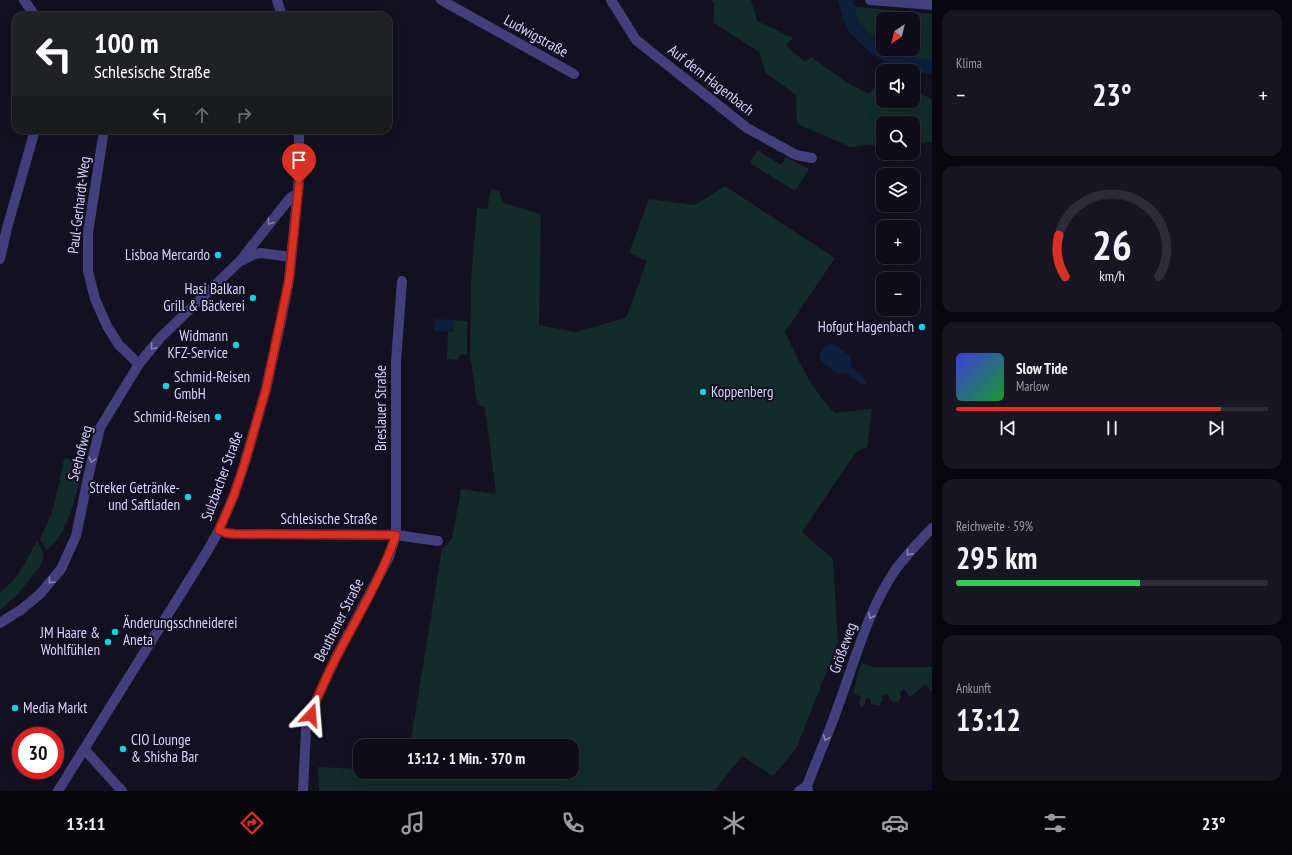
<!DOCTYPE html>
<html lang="de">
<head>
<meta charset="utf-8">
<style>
  :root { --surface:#0e0c19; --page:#171522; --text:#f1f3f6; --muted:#9b9ba2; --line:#2e2c38; --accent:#d93025 }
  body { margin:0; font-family:"PT Sans Narrow",sans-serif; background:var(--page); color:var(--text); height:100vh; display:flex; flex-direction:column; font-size:15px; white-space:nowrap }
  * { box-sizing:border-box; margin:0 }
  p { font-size:13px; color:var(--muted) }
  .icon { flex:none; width:22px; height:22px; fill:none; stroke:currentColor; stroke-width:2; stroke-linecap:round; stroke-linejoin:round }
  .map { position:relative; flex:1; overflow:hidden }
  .side { display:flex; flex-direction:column; gap:10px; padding:10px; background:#08070e; width:360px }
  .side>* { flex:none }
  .hud { position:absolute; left:12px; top:12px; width:380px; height:122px; border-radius:12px; box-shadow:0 4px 16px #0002,0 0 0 1px var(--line); background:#202124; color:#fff; overflow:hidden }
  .needle { width:26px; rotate:215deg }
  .buttons { position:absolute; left:876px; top:12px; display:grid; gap:8px }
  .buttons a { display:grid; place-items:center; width:44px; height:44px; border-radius:8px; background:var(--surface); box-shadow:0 4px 16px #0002,0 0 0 1px var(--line); font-size:20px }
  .speed { position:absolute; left:12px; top:727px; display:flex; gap:8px; font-size:20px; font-weight:700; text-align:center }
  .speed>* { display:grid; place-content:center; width:52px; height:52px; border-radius:50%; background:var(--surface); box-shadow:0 4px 16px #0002,0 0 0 1px var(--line); line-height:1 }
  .speed .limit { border:6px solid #d22; background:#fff; color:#111 }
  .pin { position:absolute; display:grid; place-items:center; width:34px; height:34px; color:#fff; margin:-41px -17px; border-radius:50% 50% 50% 0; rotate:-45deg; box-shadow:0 0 4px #0007 }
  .pin .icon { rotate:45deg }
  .me { position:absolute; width:44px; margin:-22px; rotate:19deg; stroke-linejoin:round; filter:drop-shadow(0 0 3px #0008) }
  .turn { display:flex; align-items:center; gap:14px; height:84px; padding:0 16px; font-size:18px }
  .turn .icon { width:52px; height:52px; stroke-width:2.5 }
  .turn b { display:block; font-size:28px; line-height:34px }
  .lanes { display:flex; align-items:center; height:38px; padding:0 16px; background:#0003; justify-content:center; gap:20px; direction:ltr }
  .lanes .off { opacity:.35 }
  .big { font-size:30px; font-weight:800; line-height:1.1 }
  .side .card { flex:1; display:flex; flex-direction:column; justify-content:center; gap:6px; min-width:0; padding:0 14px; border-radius:12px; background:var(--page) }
  .side .dial { align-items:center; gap:0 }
  .dial svg { height:104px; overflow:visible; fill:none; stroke:var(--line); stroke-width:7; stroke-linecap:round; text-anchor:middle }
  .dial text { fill:var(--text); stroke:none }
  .song { display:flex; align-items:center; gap:12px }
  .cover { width:48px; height:48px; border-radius:6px; background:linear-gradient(135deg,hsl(240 70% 55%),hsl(130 70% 35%)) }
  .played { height:4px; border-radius:2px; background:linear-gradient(90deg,var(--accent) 85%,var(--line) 85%) }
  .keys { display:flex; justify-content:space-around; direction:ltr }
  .heat { display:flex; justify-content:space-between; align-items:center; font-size:22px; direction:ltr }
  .charge { height:6px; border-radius:3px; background:linear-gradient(90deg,#34c759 59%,var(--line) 0) }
  .trip { position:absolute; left:353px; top:739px; width:226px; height:40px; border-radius:12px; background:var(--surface); box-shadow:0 4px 16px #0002,0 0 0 1px var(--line); font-weight:800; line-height:40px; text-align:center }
  .dock { display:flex; height:64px; justify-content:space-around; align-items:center; background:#06050a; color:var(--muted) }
  .dock .icon { width:28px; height:28px }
  .dock .current { color:var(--accent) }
  .dock b { font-size:18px; color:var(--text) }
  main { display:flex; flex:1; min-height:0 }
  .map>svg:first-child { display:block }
  .green { fill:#132b2a }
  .water { fill:#0e1f3c }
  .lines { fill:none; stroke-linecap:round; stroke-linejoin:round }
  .canal { stroke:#0e1f3c; stroke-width:14 }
  .minor { stroke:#423f7c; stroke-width:10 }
  .oneway { stroke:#8682b5 }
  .route-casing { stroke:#8d1f18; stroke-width:10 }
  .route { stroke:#d93025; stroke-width:7 }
  .poi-dot { fill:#17cfe5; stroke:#131021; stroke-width:1.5 }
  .labels { text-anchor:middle; stroke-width:4; stroke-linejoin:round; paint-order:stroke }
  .street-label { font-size:15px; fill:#d9d4fb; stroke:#131021 }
  .poi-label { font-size:15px; fill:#d9d4fb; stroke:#131021; text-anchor:end }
</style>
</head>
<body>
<main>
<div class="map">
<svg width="932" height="791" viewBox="0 0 932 791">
  <rect width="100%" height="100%" fill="#131021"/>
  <g class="green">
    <polygon points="710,0 751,0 757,21 793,38 786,45 805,62 811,57 849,84 869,94 883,78 883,101 913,101 913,88 932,100 932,142 913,142 913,123 883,123 883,144 851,147 797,124 796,95 766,73 759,52 714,23 714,2"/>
    <polygon points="849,6 932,14 932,60 901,58 884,49 913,49 913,19 883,19 883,49 861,29"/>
    <polygon points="757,150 781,165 786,157 809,169 795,191 750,163"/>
    <path d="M 725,186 L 835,258 L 785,332 C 799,361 812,391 835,413 L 872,409 L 867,447 L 856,452 L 802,532 L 833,559 L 838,643 L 796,749 L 773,776 L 742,756 L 714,791 L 319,791 L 318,767 L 360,769 L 360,772 L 572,772 L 572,746 L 410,746 L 442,549 L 452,539 L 461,489 L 496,494 L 485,408 L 477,404 L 470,354 L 471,281 L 477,208 L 487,209 L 491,189 L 499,191 L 503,203 L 541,214 L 539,325 L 575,332 L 626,318 L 647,261 L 629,253 L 649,199 L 695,205 Z"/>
    <polygon points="453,320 467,321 467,355 461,354 457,360 447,359 448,332 453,332"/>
    <path d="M 64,458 L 79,462 C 84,476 71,514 64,528 C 61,537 53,544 47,550 L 40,539 L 52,512 L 60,480 Z"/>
    <path d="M 37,541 L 44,555 L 41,565 L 17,595 L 0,610 L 0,592 C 20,578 25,561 37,541 Z"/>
    <polygon points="861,663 873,667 932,667 932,691 925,684 911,697 907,695 908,693 903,689 900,693 901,697 899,701 893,702 889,699 889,696 885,694 882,697 883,700 880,705 875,705 871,703 871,699 867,698 865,700 865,704 862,708 859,704 861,697 853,693"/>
  </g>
  <g class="water">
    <polygon points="435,319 453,320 452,332 434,331"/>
    <path d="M 833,343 L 850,356 L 852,367 L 866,380 L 866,383 L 863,385 L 846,373 L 838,374 L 821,361 L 819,356 C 822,350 825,344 833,343 Z"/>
  </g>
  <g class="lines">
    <path class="canal" d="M 845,0 C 848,10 850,21 856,29 C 859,33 864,37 867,40 C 888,59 905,64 932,67"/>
    <g class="minor">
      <polyline points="24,0 35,16"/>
      <polyline points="277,0 282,16"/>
      <polyline points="441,0 574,74"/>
      <polyline points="611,0 636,40 747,128 796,155 812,158"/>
      <polyline points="870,0 932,5"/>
      <polyline points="104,130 88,233 88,271 95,299 107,326 119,345 139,364"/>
      <polyline points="0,259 7,228 35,130"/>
      <polyline points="243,260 255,254 261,253 291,257"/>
      <polyline points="219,530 226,533 235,534 396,535 438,541"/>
      <polyline points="0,623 22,609 40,594 61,569 76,536 89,473 100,428 139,364 160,338 240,261 290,198 293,196 297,196"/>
      <polyline points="85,750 122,791"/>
      <polyline points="58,791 208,550 219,530 234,495 245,462 266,389 281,321 289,280 299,178 299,130"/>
      <polyline points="303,791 306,730 316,701 336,657 389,557 396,535 396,361 402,281"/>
      <polyline points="799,791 807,786"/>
      <path d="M 808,791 L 807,786 C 818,756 831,728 841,698 C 857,654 869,608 896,569 C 907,554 920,541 932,528"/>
    </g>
  </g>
  <defs><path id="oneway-chevron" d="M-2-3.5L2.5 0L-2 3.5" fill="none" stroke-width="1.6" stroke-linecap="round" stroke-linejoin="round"/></defs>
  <g class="oneway">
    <use href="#oneway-chevron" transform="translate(270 222) rotate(127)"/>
    <use href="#oneway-chevron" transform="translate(153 347) rotate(130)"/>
    <use href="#oneway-chevron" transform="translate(92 460) rotate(105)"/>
    <use href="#oneway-chevron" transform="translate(909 553) rotate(129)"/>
    <use href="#oneway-chevron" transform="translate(51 581) rotate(130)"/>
    <use href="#oneway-chevron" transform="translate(871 616) rotate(116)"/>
    <use href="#oneway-chevron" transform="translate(826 738) rotate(112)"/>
  </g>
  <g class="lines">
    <g class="route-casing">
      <path id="route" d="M 299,184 L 289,280 L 266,389 L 245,462 L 234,495 L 219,530 L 226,533 L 235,534 L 396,535 C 380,582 352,625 330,670 C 323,685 316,699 311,715"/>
    </g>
    <use href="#route" class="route"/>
  </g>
  <g class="poi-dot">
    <circle cx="218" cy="255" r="4"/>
    <circle cx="253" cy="298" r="4"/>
    <circle cx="922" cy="327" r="4"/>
    <circle cx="236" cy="345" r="4"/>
    <circle cx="166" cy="386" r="4"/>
    <circle cx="703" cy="392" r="4"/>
    <circle cx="218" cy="417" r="4"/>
    <circle cx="188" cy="497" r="4"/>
    <circle cx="115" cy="632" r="4"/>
    <circle cx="108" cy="642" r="4"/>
    <circle cx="15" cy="708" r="4"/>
    <circle cx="123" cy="749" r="4"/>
  </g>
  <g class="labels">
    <g class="street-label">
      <text transform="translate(536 36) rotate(29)" y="5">Ludwigstraße</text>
      <text transform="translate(711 80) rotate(38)" y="5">Auf dem Hagenbach</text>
      <text transform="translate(79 205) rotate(-83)" y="5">Paul-Gerhardt-Weg</text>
      <text transform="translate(381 408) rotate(-90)" y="5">Breslauer Straße</text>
      <text transform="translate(80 453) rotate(-75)" y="5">Seehofweg</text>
      <text transform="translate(222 476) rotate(-70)" y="5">Sulzbacher Straße</text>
      <text x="329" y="524">Schlesische Straße</text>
      <text transform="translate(339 620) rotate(-63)" y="5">Beuthener Straße</text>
      <text transform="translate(843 648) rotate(-70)" y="5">Größeweg</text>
    </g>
    <g class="poi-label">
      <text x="210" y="260">Lisboa Mercardo</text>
      <text x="245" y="294">Hasi Balkan<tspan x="245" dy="17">Grill &amp; Bäckerei</tspan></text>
      <text x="914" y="332">Hofgut Hagenbach</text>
      <text x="228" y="341">Widmann<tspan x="228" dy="17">KFZ-Service</tspan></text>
      <text x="174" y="382" text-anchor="start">Schmid-Reisen<tspan x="174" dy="17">GmbH</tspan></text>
      <text x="711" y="397" text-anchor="start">Koppenberg</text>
      <text x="210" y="422">Schmid-Reisen</text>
      <text x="180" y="493">Streker Getränke-<tspan x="180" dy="17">und Saftladen</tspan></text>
      <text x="123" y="628" text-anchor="start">Änderungsschneiderei<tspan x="123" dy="17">Aneta</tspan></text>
      <text x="100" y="638">JM Haare &amp;<tspan x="100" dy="17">Wohlfühlen</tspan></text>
      <text x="23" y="713" text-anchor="start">Media Markt</text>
      <text x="131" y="745" text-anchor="start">CIO Lounge<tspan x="131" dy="17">&amp; Shisha Bar</tspan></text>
    </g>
  </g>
</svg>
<div class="buttons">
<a><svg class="needle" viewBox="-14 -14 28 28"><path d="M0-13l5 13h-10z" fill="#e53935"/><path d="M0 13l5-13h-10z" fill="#9b9ba2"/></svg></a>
<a><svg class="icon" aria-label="sound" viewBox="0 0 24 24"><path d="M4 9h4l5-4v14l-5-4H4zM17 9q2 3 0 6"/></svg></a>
<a><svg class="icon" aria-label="search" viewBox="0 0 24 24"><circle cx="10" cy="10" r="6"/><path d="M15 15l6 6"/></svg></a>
<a><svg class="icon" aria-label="layers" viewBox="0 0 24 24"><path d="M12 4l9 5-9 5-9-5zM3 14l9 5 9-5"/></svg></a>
<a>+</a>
<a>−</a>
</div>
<div class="speed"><div class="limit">30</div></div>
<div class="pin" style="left:299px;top:184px;background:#d93025"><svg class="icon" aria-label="arrive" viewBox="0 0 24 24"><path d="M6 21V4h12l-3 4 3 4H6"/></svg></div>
<svg class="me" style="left:311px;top:715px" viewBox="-20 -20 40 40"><path d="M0-17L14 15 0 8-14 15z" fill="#d93025" stroke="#fff" stroke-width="4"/></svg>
<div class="trip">13:12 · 1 Min. · 370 m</div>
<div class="hud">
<div class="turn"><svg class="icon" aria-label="left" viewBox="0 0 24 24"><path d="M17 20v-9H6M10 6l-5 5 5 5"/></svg><div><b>100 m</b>Schlesische Straße</div></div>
<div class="lanes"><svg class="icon" aria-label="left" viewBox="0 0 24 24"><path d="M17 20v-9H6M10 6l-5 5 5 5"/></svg><svg class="icon off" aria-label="ahead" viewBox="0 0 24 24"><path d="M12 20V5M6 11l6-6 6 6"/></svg><svg class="icon off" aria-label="right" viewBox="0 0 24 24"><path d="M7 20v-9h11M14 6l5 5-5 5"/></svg></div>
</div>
</div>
<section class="side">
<div class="card"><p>Klima</p>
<div class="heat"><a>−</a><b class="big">23°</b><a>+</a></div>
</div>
<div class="card dial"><svg viewBox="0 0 100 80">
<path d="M14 69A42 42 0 1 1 86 69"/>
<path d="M14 69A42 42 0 0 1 9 37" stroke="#d93025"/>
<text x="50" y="56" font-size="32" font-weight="700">26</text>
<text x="50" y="72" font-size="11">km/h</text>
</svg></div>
<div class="card">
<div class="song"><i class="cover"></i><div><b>Slow Tide</b><p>Marlow</p></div></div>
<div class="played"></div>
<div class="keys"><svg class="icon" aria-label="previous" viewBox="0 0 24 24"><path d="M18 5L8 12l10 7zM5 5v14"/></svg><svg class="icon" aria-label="pause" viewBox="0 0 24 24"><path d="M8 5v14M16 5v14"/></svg><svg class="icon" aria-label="next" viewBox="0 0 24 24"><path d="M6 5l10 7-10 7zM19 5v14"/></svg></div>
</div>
<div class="card"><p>Reichweite · 59%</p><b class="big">295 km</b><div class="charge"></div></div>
<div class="card"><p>Ankunft</p><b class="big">13:12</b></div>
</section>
</main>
<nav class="dock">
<b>13:11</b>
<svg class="icon current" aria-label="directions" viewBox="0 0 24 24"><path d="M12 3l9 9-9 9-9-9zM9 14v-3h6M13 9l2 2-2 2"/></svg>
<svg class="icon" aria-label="music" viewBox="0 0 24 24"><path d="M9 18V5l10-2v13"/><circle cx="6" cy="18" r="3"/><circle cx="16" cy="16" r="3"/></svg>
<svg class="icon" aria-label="phone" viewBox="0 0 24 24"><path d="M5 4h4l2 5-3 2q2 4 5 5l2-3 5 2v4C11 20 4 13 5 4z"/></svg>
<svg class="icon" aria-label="climate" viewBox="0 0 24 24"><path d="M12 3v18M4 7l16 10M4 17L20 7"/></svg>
<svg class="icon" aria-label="car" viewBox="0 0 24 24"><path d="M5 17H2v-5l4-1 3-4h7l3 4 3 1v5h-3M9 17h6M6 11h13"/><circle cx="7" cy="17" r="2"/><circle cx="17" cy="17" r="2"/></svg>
<svg class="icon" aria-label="filters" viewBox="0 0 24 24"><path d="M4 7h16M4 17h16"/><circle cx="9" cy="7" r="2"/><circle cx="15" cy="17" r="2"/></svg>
<b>23°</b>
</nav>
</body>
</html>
